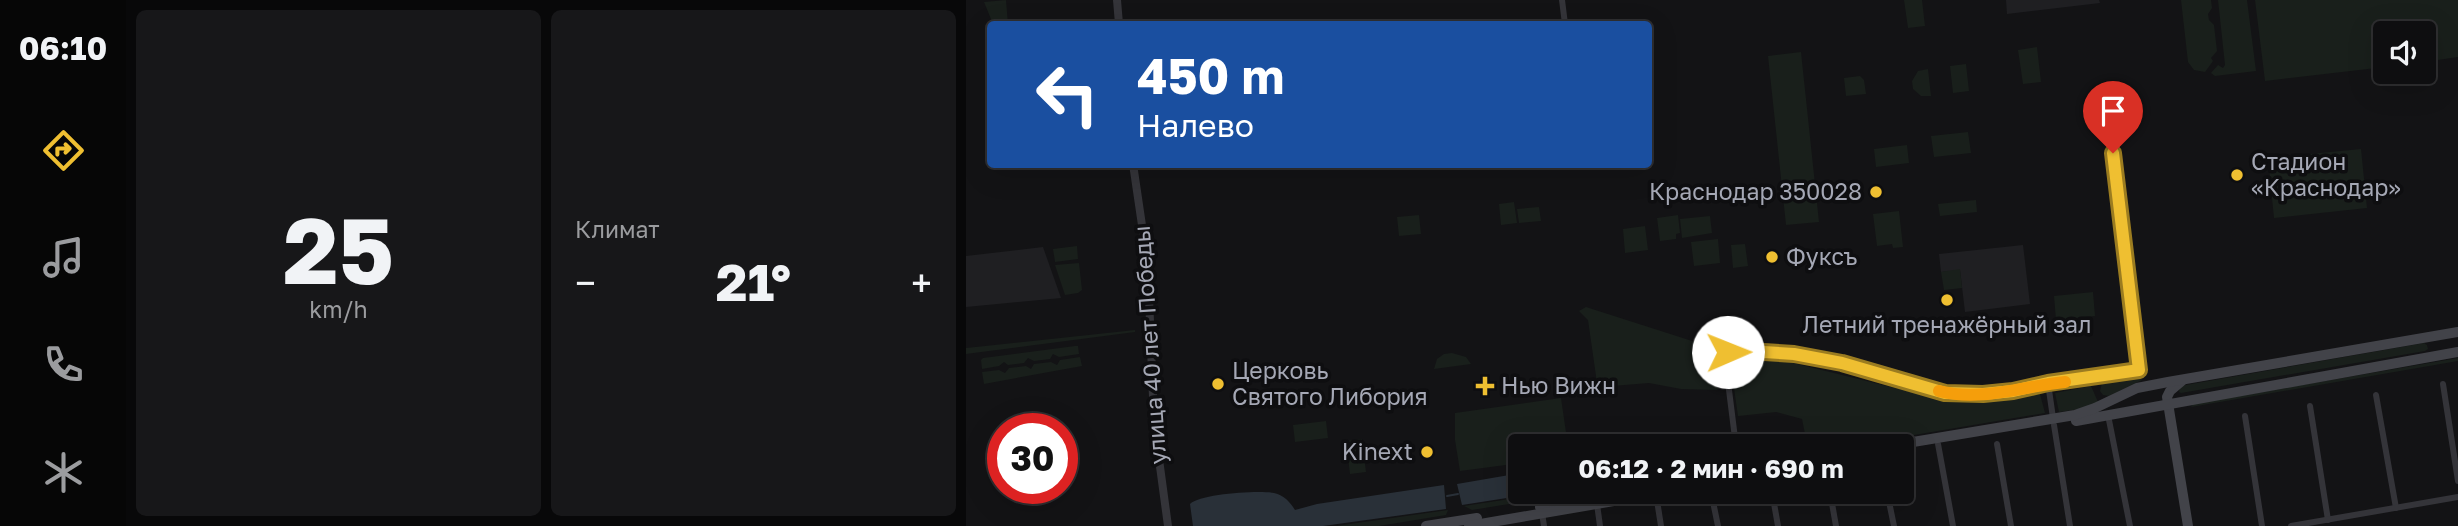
<!DOCTYPE html>
<html lang="ru">
<head>
<meta charset="utf-8">
<style>
  :root { --surface:#0e0e10; --page:#171719; --text:#f1f3f6; --muted:#9b9c9f; --line:#2e2e30; --accent:#efbf31 }
  body { margin:0; font-family:"Golos Text",sans-serif; background:var(--page); color:var(--text); height:100vh; display:flex; flex-direction:column; font-size:26px; white-space:nowrap }
  * { box-sizing:border-box; margin:0 }
  p { font-size:23px; color:var(--muted) }
  .icon { flex:none; width:38px; height:38px; fill:none; stroke:currentColor; stroke-width:2; stroke-linecap:round; stroke-linejoin:round }
  .map { position:relative; flex:1; overflow:hidden }
  .drawer { display:flex; flex-direction:column; gap:10px; padding:10px; background:#080809; width:840px }
  .drawer>* { flex:none }
  .top-card { position:absolute; left:21px; top:21px; width:665px; height:147px; border-radius:7px; box-shadow:0 7px 28px #0002,0 0 0 2px var(--line); background:#1a4fa0; color:#fff; overflow:hidden }
  .fabs { position:absolute; left:1407px; top:21px; display:grid; gap:14px }
  .fabs a { display:grid; place-items:center; width:63px; height:63px; border-radius:7px; background:var(--surface); box-shadow:0 7px 28px #0002,0 0 0 2px var(--line); font-size:35px }
  .speed { position:absolute; left:21px; top:413px; display:flex; gap:14px; font-size:35px; font-weight:700; text-align:center }
  .speed>* { display:grid; place-content:center; width:91px; height:91px; border-radius:50%; background:var(--surface); box-shadow:0 7px 28px #0002,0 0 0 2px var(--line); line-height:1 }
  .speed .limit { border:10px solid #d22; background:#fff; color:#111 }
  .pin { position:absolute; display:grid; place-items:center; width:60px; height:60px; color:#fff; margin:-72px -30px; border-radius:50% 50% 50% 0; rotate:-45deg; box-shadow:0 0 7px #0007 }
  .pin .icon { rotate:45deg }
  .me { position:absolute; width:77px; margin:-38px; rotate:89deg; stroke-linejoin:round; filter:drop-shadow(0 0 5px #0008) }
  .turn { display:flex; align-items:center; gap:24px; height:147px; padding:0 35px; font-size:32px }
  .turn .icon { width:91px; height:91px; stroke-width:2.5 }
  .turn b { display:block; font-size:49px; line-height:60px }
  .big { font-size:52px; font-weight:700; line-height:1.1 }
  .drawer .card { flex:1; display:flex; flex-direction:column; justify-content:center; gap:10px; min-width:0; padding:0 24px; border-radius:10px; background:var(--page) }
  .drawer .dial { align-items:center; gap:0 }
  .dial b { font-size:91px; line-height:1 }
  .heat { display:flex; justify-content:space-between; align-items:center; font-size:38px; direction:ltr }
  .drawer .tiles { flex:1; display:grid; gap:10px; grid-template-columns:repeat(2,1fr) }
  .trip { position:absolute; left:542px; top:434px; width:406px; height:70px; border-radius:7px; background:var(--surface); box-shadow:0 7px 28px #0002,0 0 0 2px var(--line); font-weight:700; line-height:70px; text-align:center }
  main { display:flex; flex:1; min-height:0 }
  .menu { display:flex; flex-direction:column; width:126px; justify-content:space-around; align-items:center; background:#060606; color:var(--muted) }
  .menu .icon { width:49px; height:49px }
  .menu .on { color:var(--accent) }
  .menu b { font-size:32px; color:var(--text) }
  .map>svg:first-child { display:block }
  .built { fill:#1f1f22 }
  .green { fill:#191f1b }
  .water { fill:#293038 }
  .lines { fill:none; stroke-linecap:round; stroke-linejoin:round }
  .stream { stroke:#293038; stroke-width:2 }
  .minor { stroke:#343439; stroke-width:6 }
  .tertiary { stroke:#343439; stroke-width:8 }
  .secondary { stroke:#424349; stroke-width:10 }
  .route-casing { stroke:#9b7c20; stroke-width:18 }
  .route { stroke:#efbf31; stroke-width:12 }
  .slow { stroke:#f59e0b; stroke-width:12 }
  .poi-dot { fill:#efbf31; stroke:#0e0e10; stroke-width:2.5 }
  .labels { text-anchor:middle; stroke-width:7; stroke-linejoin:round; paint-order:stroke }
  .poi-label { font-size:23px; fill:#a5a8b5; stroke:#0e0e10; text-anchor:start }
  .street-label { font-size:23px; fill:#a5a8b5; stroke:#0e0e10 }
</style>
</head>
<body>
<main>
<nav class="menu">
<b>06:10</b>
<svg class="icon on" aria-label="directions" viewBox="0 0 24 24"><path d="M12 3l9 9-9 9-9-9zM9 14v-3h6M13 9l2 2-2 2"/></svg>
<svg class="icon" aria-label="music" viewBox="0 0 24 24"><path d="M9 18V5l10-2v13"/><circle cx="6" cy="18" r="3"/><circle cx="16" cy="16" r="3"/></svg>
<svg class="icon" aria-label="phone" viewBox="0 0 24 24"><path d="M5 4h4l2 5-3 2q2 4 5 5l2-3 5 2v4C11 20 4 13 5 4z"/></svg>
<svg class="icon" aria-label="climate" viewBox="0 0 24 24"><path d="M12 3v18M4 7l16 10M4 17L20 7"/></svg>
</nav>
<section class="drawer">
<div class="tiles">
<div class="card dial"><b>25</b><p>km/h</p></div>
<div class="card"><p>Климат</p>
<div class="heat"><a>−</a><b class="big">21°</b><a>+</a></div>
</div>
</div>
</section>
<div class="map">
<svg width="1492" height="526" viewBox="0 0 1492 526">
  <rect width="100%" height="100%" fill="#131315"/>
  <g class="built">
    <polygon points="1040,0 1133,0 1134,3 1041,14"/>
    <polygon points="1057,245 1064,304 999,312 994,270 975,272 973,254"/>
    <polygon points="77,247 95,298 0,307 0,256"/>
  </g>
  <g class="green">
    <polygon points="40,0 42,24 27,24 18,2"/>
    <polygon points="938,0 956,0 959,26 942,28"/>
    <polygon points="1215,0 1245,0 1246,8 1242,14 1243,20 1248,25 1251,51 1245,58 1247,61 1239,72 1228,70 1222,62"/>
    <polygon points="1252,0 1281,0 1290,71 1249,76 1245,73 1252,65 1257,68 1259,65"/>
    <polygon points="1289,0 1492,0 1492,57 1458,62 1458,33 1419,33 1419,67 1299,81"/>
    <polygon points="1071,47 1075,82 1057,84 1052,50"/>
    <polygon points="835,52 853,222 820,225 802,56"/>
    <polygon points="1000,64 1003,91 987,93 984,66"/>
    <polygon points="962,69 965,96 955,96 947,89 946,81 952,71"/>
    <polygon points="894,76 898,80 900,94 880,96 878,78"/>
    <polygon points="1002,132 1005,153 968,157 965,136"/>
    <polygon points="941,145 943,163 910,167 908,149"/>
    <polygon points="1395,149 1401,208 1308,218 1302,158"/>
    <polygon points="1010,200 1011,212 974,216 972,204"/>
    <polygon points="548,202 551,223 535,225 533,204"/>
    <polygon points="573,207 575,221 553,223 551,209"/>
    <polygon points="933,211 937,247 927,248 926,244 911,246 907,214"/>
    <polygon points="453,215 455,234 433,236 431,217"/>
    <polygon points="712,215 714,233 710,234 710,239 694,241 691,218"/>
    <polygon points="744,216 746,233 716,238 714,219"/>
    <polygon points="679,226 682,250 659,253 657,229"/>
    <polygon points="752,239 754,263 728,266 725,242"/>
    <polygon points="779,244 782,266 767,268 765,245"/>
    <polygon points="111,246 112,259 89,262 87,249"/>
    <polygon points="113,263 116,290 112,293 99,295 89,265"/>
    <polygon points="994,269 996,288 978,290 975,272"/>
    <polygon points="1127,292 1129,316 1090,320 1088,296"/>
    <polygon points="620,307 748,348 752,353 755,384 751,390 715,389 683,383 634,387 631,383 622,320 613,311"/>
    <polygon points="169,330 169,332 0,354 0,348"/>
    <polygon points="1458,343 1461,345 1462,349 1459,351 1215,393 1213,392 1214,386"/>
    <polygon points="109,346 112,346 113,354 93,357 87,354 84,359 68,361 62,358 58,363 42,365 38,362 33,366 16,369 15,360 17,358"/>
    <polygon points="486,353 500,357 505,364 468,369 471,359 478,354"/>
    <polygon points="774,355 823,362 978,400 1021,401 1074,394 1079,413 883,446 833,446 841,444 836,419 810,412 772,416 765,367 767,358"/>
    <polygon points="114,357 116,366 18,384 16,372 33,370 39,373 43,368 60,366 65,369 68,364 85,362 91,365 94,360"/>
    <polygon points="1492,358 1492,361 1225,407 1227,404"/>
    <polygon points="1175,376 1176,380 1143,396 1137,395 1134,391 1136,383"/>
    <polygon points="1125,386 1132,402 1121,408 1093,412 1089,393"/>
    <polygon points="595,398 602,446 555,446 555,463 494,471 489,440 489,413"/>
    <polygon points="360,421 362,438 329,442 327,425"/>
    <polygon points="396,439 400,472 384,474 380,441"/>
    <polygon points="590,492 617,492 506,510 498,506"/>
    <polygon points="482,510 480,515 413,526 370,526"/>
  </g>
  <g class="water">
    <polygon points="555,473 555,492 580,492 496,505 491,484"/>
    <path d="M 478,485 L 480,509 L 357,526 L 227,526 L 224,504 C 234,494 292,490 308,493 C 318,495 324,502 329,510 L 351,504 Z"/>
  </g>
  <g class="lines">
    <polyline class="stream" points="481,496 492,494"/>
    <g class="minor">
      <polyline points="596,0 599,24"/>
      <polyline points="1082,383 1087,418"/>
      <polyline points="1477,384 1492,481"/>
      <polyline points="1410,395 1430,508"/>
      <polyline points="1344,406 1362,520"/>
      <polyline points="1142,415 1164,526"/>
      <polyline points="1279,416 1296,526"/>
      <polyline points="1088,425 1104,526"/>
      <polyline points="972,444 987,526"/>
      <polyline points="1031,444 1045,526"/>
      <path d="M 770,446 L 759,358 L 766,350 C 804,352 841,354 878,364 C 911,374 947,390 982,393 C 1020,396 1046,389 1083,383 C 1113,379 1143,376 1173,370 L 1147,153"/>
      <polyline points="745,492 752,526"/>
      <polyline points="806,492 812,526"/>
      <polyline points="864,492 870,526"/>
      <polyline points="921,492 928,526"/>
      <polyline points="690,494 695,526"/>
      <polyline points="631,504 634,526"/>
      <polyline points="576,513 578,526"/>
      <polyline points="1325,526 1492,497"/>
    </g>
    <g class="tertiary">
      <polyline points="151,0 153,24"/>
      <polyline points="167,164 177,232 183,297 188,422 202,526"/>
    </g>
    <g class="secondary">
      <polyline points="1217,380 1204,391 1201,397 1222,526"/>
      <polyline points="1110,421 1492,352"/>
      <polyline points="923,446 1109,415 1129,408 1171,388 1202,382 1492,332"/>
      <polyline points="574,507 657,492"/>
      <polyline points="460,526 511,518"/>
      <polyline points="503,526 700,492"/>
    </g>
  </g>
  <g class="lines">
    <g class="route-casing">
      <polyline id="route" points="762,352 766,350 828,354 876,363 979,393 1017,394 1047,391 1082,383 1173,370 1147,153"/>
    </g>
    <use href="#route" class="route"/>
    <path class="slow" d="M 973,391 C 1015,402 1058,386 1099,382"/>
  </g>
  <g class="poi-dot">
    <circle cx="1271" cy="175" r="7"/>
    <circle cx="910" cy="192" r="7"/>
    <circle cx="806" cy="257" r="7"/>
    <circle cx="981" cy="300" r="7"/>
    <circle cx="252" cy="384" r="7"/>
    <path d="M515.5 375.5h7v7h7v7h-7v7h-7v-7h-7v-7h7z"/>
    <circle cx="461" cy="452" r="7"/>
  </g>
  <g class="labels">
    <g class="poi-label">
      <text x="1285" y="170">Стадион<tspan x="1285" dy="26">«Краснодар»</tspan></text>
      <text x="896" y="200" text-anchor="end">Краснодар 350028</text>
      <text x="820" y="265">Фуксъ</text>
      <text x="981" y="333" text-anchor="middle">Летний тренажёрный зал</text>
      <text x="266" y="379">Церковь<tspan x="266" dy="26">Святого Либория</tspan></text>
      <text x="535" y="394">Нью Вижн</text>
      <text x="447" y="460" text-anchor="end">Kinext</text>
    </g>
    <g class="street-label">
      <text transform="translate(184 345) rotate(-94)" y="8">улица 40 лет Победы</text>
    </g>
  </g>
</svg>
<div class="fabs">
<a><svg class="icon" aria-label="sound" viewBox="0 0 24 24"><path d="M4 9h4l5-4v14l-5-4H4zM17 9q2 3 0 6"/></svg></a>
</div>
<div class="speed"><div class="limit">30</div></div>
<div class="pin" style="left:1147px;top:153px;background:#d93025"><svg class="icon" aria-label="arrive" viewBox="0 0 24 24"><path d="M6 21V4h12l-3 4 3 4H6"/></svg></div>
<svg class="me" style="left:762px;top:352px" viewBox="-20 -20 40 40"><circle r="19" fill="#fff"/><path d="M0-13L10 11 0 6-10 11z" fill="#efbf31"/></svg>
<div class="trip">06:12 · 2 мин · 690 m</div>
<div class="top-card">
<div class="turn"><svg class="icon" aria-label="left" viewBox="0 0 24 24"><path d="M17 20v-9H6M10 6l-5 5 5 5"/></svg><div><b>450 m</b>Налево</div></div>
</div>
</div>
</main>
</body>
</html>
